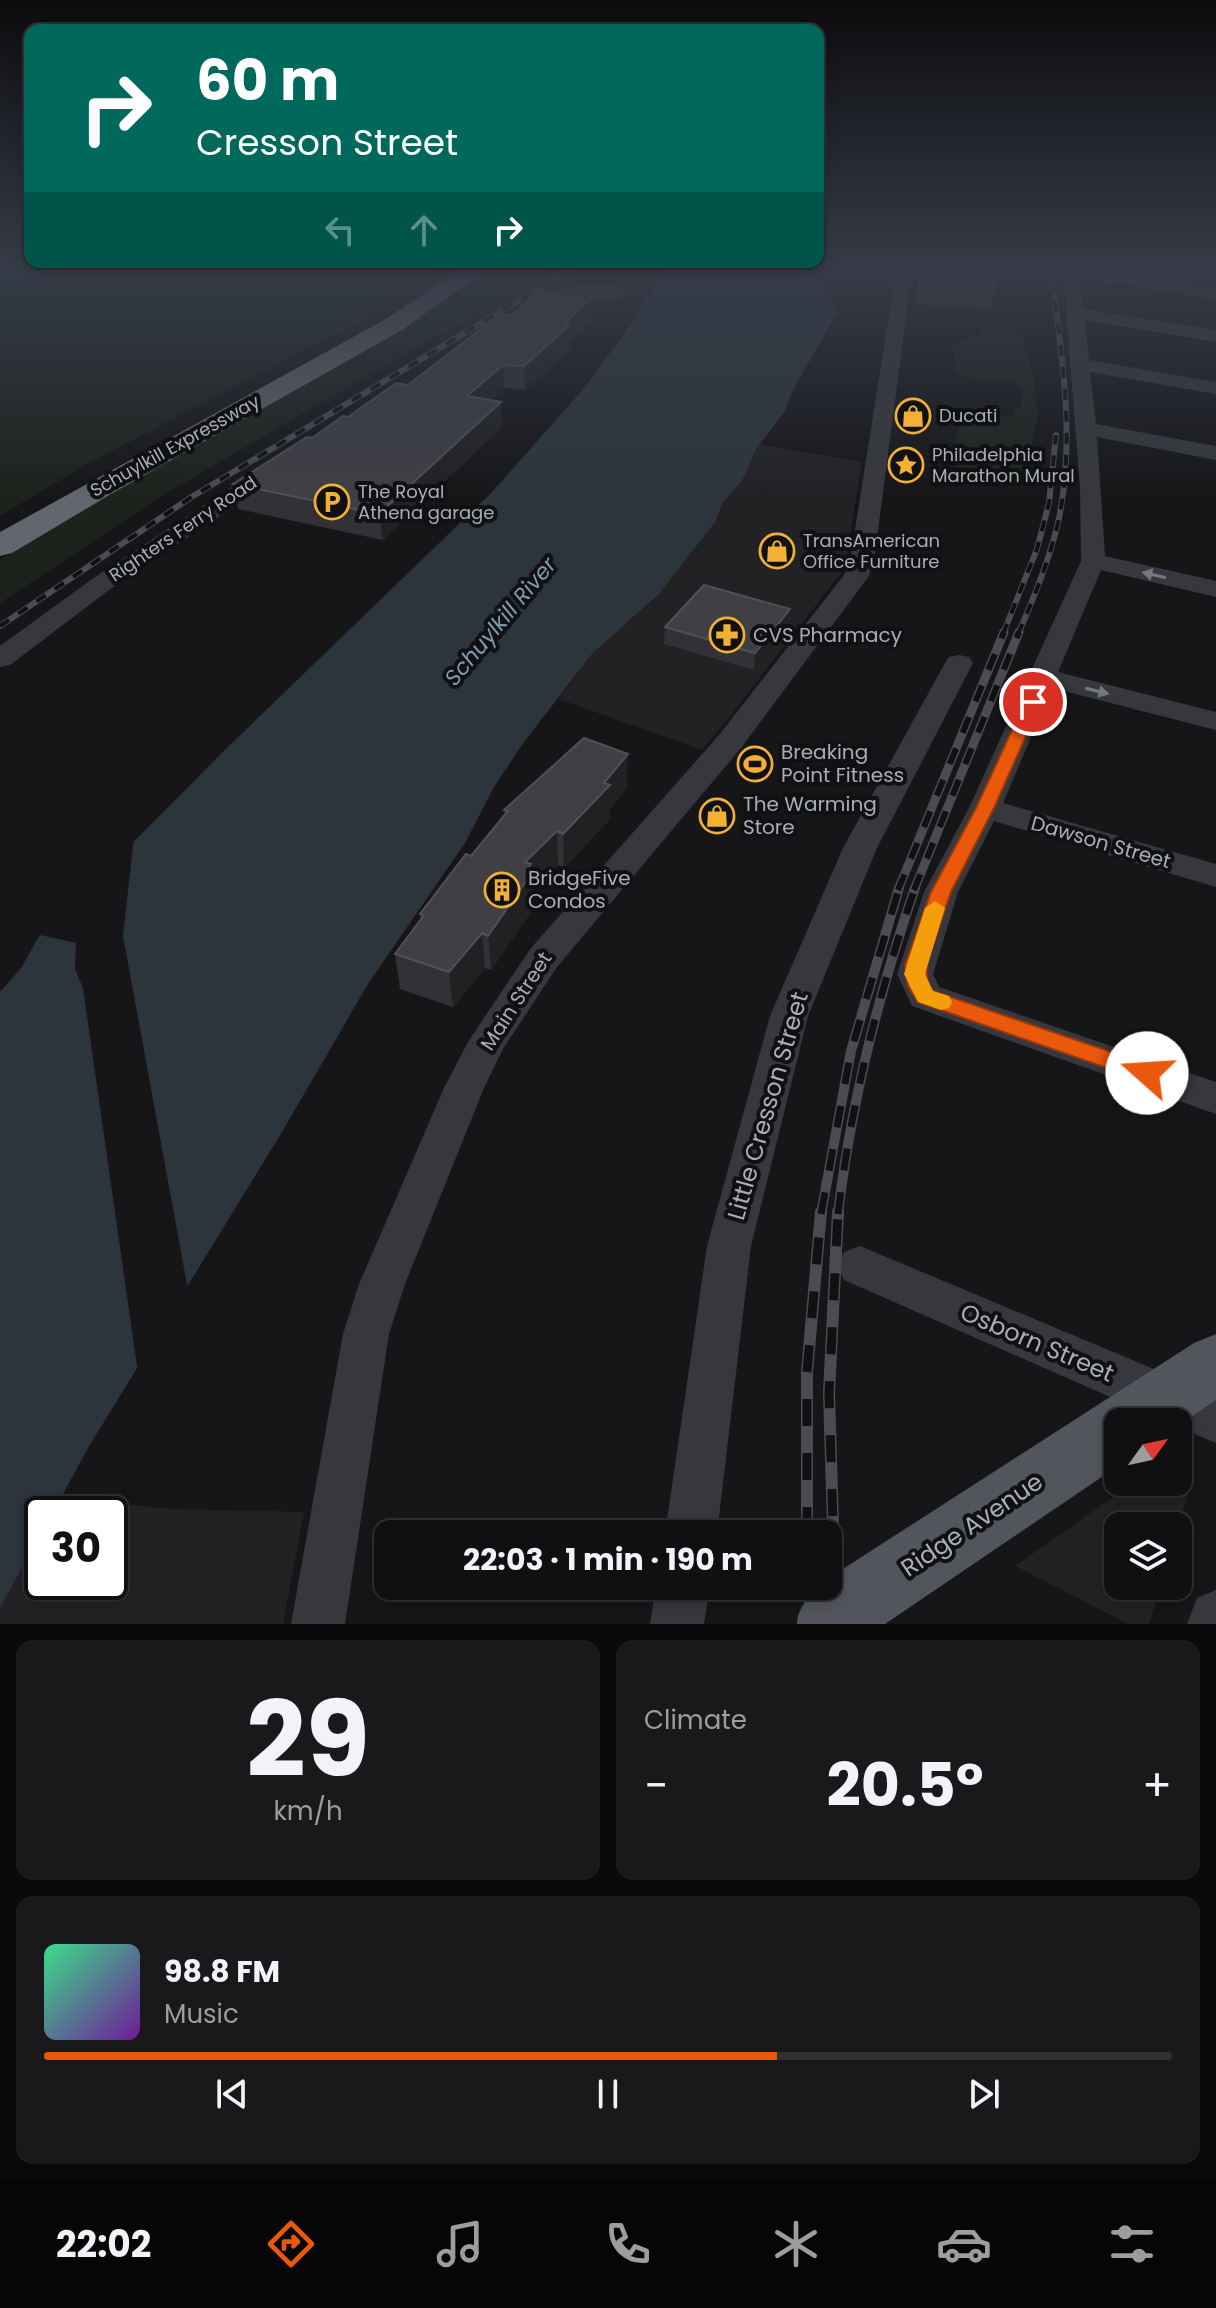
<!DOCTYPE html>
<html lang="en">
<head>
<meta charset="utf-8">
<style>
  :root { --surface:#101012; --page:#19191b; --text:#f1f3f6; --muted:#9c9d9f; --line:#303032; --accent:#ea580c }
  body { margin:0; font-family:Poppins,sans-serif; background:var(--page); color:var(--text); height:100vh; display:flex; flex-direction:column; font-size:30px; white-space:nowrap }
  * { box-sizing:border-box; margin:0 }
  p { font-size:26px; color:var(--muted) }
  .icon { flex:none; width:44px; height:44px; fill:none; stroke:currentColor; stroke-width:2; stroke-linecap:round; stroke-linejoin:round }
  .map { position:relative; height:1624px; overflow:hidden }
  .details { display:flex; flex-direction:column; gap:16px; padding:16px; background:#09090a; flex:1 }
  .details>* { flex:none }
  .top-card { position:absolute; left:24px; top:24px; width:800px; height:244px; border-radius:16px; box-shadow:0 4px 12px #0003,0 0 0 2px var(--line); background:#00695c; color:#fff; overflow:hidden }
  .needle { width:52px; rotate:57deg }
  .tools { position:absolute; left:1104px; top:1408px; display:grid; gap:16px }
  .tools a { display:grid; place-items:center; width:88px; height:88px; border-radius:16px; background:var(--surface); box-shadow:0 4px 12px #0003,0 0 0 2px var(--line); font-size:40px }
  .speed { position:absolute; left:24px; top:1496px; display:flex; gap:16px; font-size:40px; font-weight:700; text-align:center }
  .speed>* { display:grid; place-content:center; width:104px; height:104px; border-radius:50%; background:var(--surface); box-shadow:0 4px 12px #0003,0 0 0 2px var(--line); line-height:1 }
  .speed .limit { border:4px solid #111; border-radius:12px; background:#fff; color:#111 }
  .pin { position:absolute; display:grid; place-items:center; width:68px; height:68px; color:#fff; margin:-34px; border:4px solid #fff; border-radius:50%; box-shadow:0 2px 8px #0007 }
  .me { position:absolute; width:88px; margin:-44px; rotate:289deg; stroke-linejoin:round; filter:drop-shadow(0 0 6px #0008) }
  .turn { display:flex; align-items:center; gap:28px; height:168px; padding:0 40px; font-size:36px }
  .turn .icon { width:104px; height:104px; stroke-width:2.5 }
  .turn b { display:block; font-size:56px; line-height:68px }
  .lanes { display:flex; align-items:center; height:76px; padding:0 40px; background:#0003; justify-content:center; gap:40px; direction:ltr }
  .lanes .off { opacity:.35 }
  .big { font-size:60px; font-weight:700; line-height:1.1 }
  .details .card { flex:1; display:flex; flex-direction:column; justify-content:center; gap:12px; min-width:0; padding:0 28px; border-radius:16px; background:var(--page) }
  .details .dial { align-items:center; gap:0 }
  .dial b { font-size:104px; line-height:1 }
  .song { display:flex; align-items:center; gap:24px }
  .cover { width:96px; height:96px; border-radius:12px; background:linear-gradient(135deg,hsl(150 70% 55%),hsl(280 70% 35%)) }
  .played { height:8px; border-radius:4px; background:linear-gradient(90deg,var(--accent) 65%,var(--line) 65%) }
  .keys { display:flex; justify-content:space-around; direction:ltr }
  .heat { display:flex; justify-content:space-between; align-items:center; font-size:44px; direction:ltr }
  .details .tiles { flex:1; display:grid; gap:16px; grid-template-columns:1fr 1fr }
  .card:last-child { grid-column:span 2 }
  .trip { position:absolute; left:374px; top:1520px; width:468px; height:80px; border-radius:16px; background:var(--surface); box-shadow:0 4px 12px #0003,0 0 0 2px var(--line); font-weight:700; line-height:80px; text-align:center }
  .menu { display:flex; height:128px; justify-content:space-around; align-items:center; background:#060607; color:var(--muted) }
  .menu .icon { width:56px; height:56px }
  .menu .active { color:var(--accent) }
  .menu b { font-size:36px; color:var(--text) }
  .map>svg:first-child { display:block }
  .built { fill:#222225 }
  .green { fill:#1c231d }
  .water { fill:#2c353c }
  .pier { fill:#161618 }
  .lines { fill:none; stroke-linecap:round; stroke-linejoin:round }
  .minor { fill:#37383d; fill-rule:evenodd }
  .major { fill:#53555c; fill-rule:evenodd }
  .highway { fill:#63666e; fill-rule:evenodd }
  .rail-far3-casing { stroke:#4a4c52; stroke-width:6 }
  .rail-far2-casing { stroke:#4a4c52; stroke-width:9 }
  .rail-far1-casing { stroke:#4a4c52; stroke-width:10 }
  .rail-casing { stroke:#4a4c52; stroke-width:12 }
  .rail-far3 { stroke:#111113; stroke-width:4; stroke-dasharray:11; stroke-linecap:butt }
  .rail-far2 { stroke:#111113; stroke-width:6; stroke-dasharray:17; stroke-linecap:butt }
  .rail-far1 { stroke:#111113; stroke-width:7; stroke-dasharray:22; stroke-linecap:butt }
  .rail { stroke:#111113; stroke-width:9; stroke-dasharray:27; stroke-linecap:butt }
  .major-bridge { stroke:#53555c; stroke-width:64 }
  .wall { fill:#323236 }
  .shaded-wall { fill:#212124 }
  .building { fill:#3f3f44; stroke:#4f5156; stroke-width:2 }
  .oneway { fill:#757881 }
  .route { fill:#ea580c; stroke:#983908; stroke-width:2 }
  .slow { fill:#f59e0b }
  .labels { text-anchor:middle; stroke-width:8; stroke-linejoin:round; paint-order:stroke }
  .far-poi-label { font-size:18px; fill:#a8adb8; stroke:#111113; text-anchor:start }
  .far-street-label { font-size:18px; fill:#a8adb8; stroke:#111113 }
  .poi-label { font-size:20px; fill:#a8adb8; stroke:#111113; text-anchor:start }
  .street-label { font-size:20px; fill:#a8adb8; stroke:#111113 }
  .water-label { font-size:22px; font-style:italic; fill:#7f9bb3; stroke:#111113 }
  .near-street-label { font-size:24px; fill:#a8adb8; stroke:#111113 }
</style>
</head>
<body>
<div class="map">
<svg width="1216" height="1624" viewBox="0 0 1216 1624">
  <rect width="100%" height="100%" fill="#161618"/>
  <g class="built">
    <polygon points="759,444 862,462 846,562 841,573 738,706 702,750 559,699 592,654 659,594 716,521 722,504 742,481 745,469"/>
    <polygon points="1135,1482 1177,1482 1189,1492 1178,1527 1118,1526 1118,1586 1161,1586 1149,1624 1129,1624 1015,1566"/>
    <polygon points="60,1498 172,1509 304,1512 283,1624 0,1624 0,1608 42,1531 42,1582 110,1582 110,1514 52,1514"/>
  </g>
  <g class="green">
    <polygon points="0,271 440,271 381,310 89,463 0,516"/>
    <polygon points="489,271 548,271 163,495 0,603 0,560 74,514 388,338"/>
    <polygon points="1007,323 1017,325 1022,332 1034,382 1038,415 1031,449 1031,476 1023,483 964,478 956,474 955,436 959,427 975,419 1013,416 1015,409 1020,407 1022,390 1014,382 970,379 955,372 953,346 960,340 981,335 982,327"/>
  </g>
  <polygon class="water" points="664,271 823,271 837,312 792,392 785,411 756,449 742,481 722,504 716,521 659,594 592,654 524,742 494,787 465,843 368,984 279,1137 88,1448 52,1514 42,1514 42,1531 0,1608 0,992 22,967 37,939 229,746 491,493 579,394 619,341"/>
  <polygon class="pier" points="134,837 123,936 188,1290 138,1373 83,988 75,969 76,943 36,934"/>
  <g class="lines">
    <g class="minor">
      <polygon points="896,271 912,271 874,561 869,576 741,748 557,967 503,1049 484,1088 405,1284 389,1334 345,1624 291,1624 343,1334 359,1284 444,1088 468,1042 531,948 719,735 844,575 850,561"/>
      <polygon points="1063,271 1099,271 1216,289 1216,299 1080,278 1083,309 1216,330 1216,342 1085,320 1089,360 1216,382 1216,394 1090,372 1096,424 1216,446 1216,460 1097,437 1105,556 1216,581 1216,597 1101,570 1058,672 1216,712 1216,730 1052,688 1003,803 1216,864 1216,887 994,821 958,892 933,974 939,987 1216,1082 1216,1114 912,1006 897,974 924,892 969,808 1081,561 1080,487"/>
      <path d="M 588,282 L 620,286 L 624,294 C 608,309 593,299 575,298 C 556,297 543,311 526,315 L 517,310 L 546,292 Z"/>
      <polygon points="270,465 278,467 281,472 278,477 113,587 10,665 0,667 0,646 95,577 262,467"/>
      <polygon points="959,655 969,657 973,663 877,848 808,1016 751,1246 717,1534 665,1534 707,1246 770,1016 843,848 945,663 949,657"/>
      <polygon points="860,1246 1216,1395 1216,1443 1178,1427 1178,1422 1167,1422 844,1280 838,1266 844,1252"/>
      <polygon points="656,1586 710,1586 704,1624 650,1624"/>
      <polygon points="1216,1590 1216,1624 1187,1624 1197,1598"/>
    </g>
    <polygon class="major" points="1216,1334 1216,1400 1178,1426 1178,1422 1118,1422 1118,1466 885,1624 831,1624 821,1601 832,1576 1194,1343"/>
    <polygon class="highway" points="458,271 485,271 402,330 111,494 12,553 0,556 0,532 384,320"/>
    <g class="rail-far3-casing">
      <g id="rail-far3">
        <polyline points="0,626 190,498 568,271"/>
        <polyline points="1003,634 1037,549 1049,503 1056,435"/>
        <path d="M 1018,634 C 1034,598 1049,561 1058,523 C 1076,440 1062,355 1051,271"/>
      </g>
    </g>
    <g class="rail-far2-casing">
      <g id="rail-far2">
        <polyline points="898,890 1004,632"/>
        <polyline points="914,890 1019,632"/>
      </g>
    </g>
    <g class="rail-far1-casing">
      <g id="rail-far1">
        <polyline points="821,1214 851,1051 899,888"/>
        <path d="M 838,1214 C 851,1102 878,995 915,888"/>
      </g>
    </g>
    <g class="rail-casing">
      <g id="rail">
        <polyline points="807,1534 807,1372 821,1212"/>
        <polyline points="809,1586 811,1624"/>
        <polyline points="836,1624 829,1393 838,1212"/>
      </g>
    </g>
    <use href="#rail-far3" class="rail-far3"/>
    <use href="#rail-far2" class="rail-far2"/>
    <use href="#rail-far1" class="rail-far1"/>
    <use href="#rail" class="rail"/>
    <polyline class="major-bridge" points="829,1624 857,1601"/>
  </g>
  <g class="wall">
    <polygon points="920,271 995,292 992,309 916,304"/>
    <polygon points="593,296 593,318 569,341 570,349 525,390 504,388 491,400 503,426 383,540 238,509 233,484 348,417 408,385 511,315"/>
    <polygon points="790,609 788,625 754,670 664,644 665,627"/>
    <polygon points="627,788 610,809 610,819 564,868 558,865 532,891 533,909 491,970 485,968 453,1007 400,989 395,954 421,920 420,914 505,815 504,810"/>
  </g>
  <g class="shaded-wall">
    <polygon points="593,296 593,318 569,341 570,349 525,390 524,366 565,323"/>
    <polygon points="503,365 504,388 468,420 467,396"/>
    <polygon points="501,402 503,426 383,540 379,514"/>
    <polygon points="790,609 788,625 754,670 755,653"/>
    <polygon points="628,754 627,788 610,809 610,819 564,868 563,834"/>
    <polygon points="557,831 558,865 532,891 533,909 491,970 488,936 525,862"/>
    <polygon points="482,933 485,968 453,1007 449,972"/>
  </g>
  <g class="building">
    <polygon points="921,271 995,271 995,292 919,287"/>
    <polygon points="541,291 593,296 565,323 569,326 524,366 503,365 467,396 501,402 379,514 233,484 307,437 312,438 343,416 348,417 396,383 408,385 486,325 504,314 511,315"/>
    <polygon points="704,585 790,609 755,653 665,627"/>
    <polygon points="584,738 628,754 604,783 610,785 563,834 557,831 525,862 531,864 525,872 531,874 488,936 482,933 449,972 395,954 424,915 420,914 466,854 471,856 508,811 504,810"/>
  </g>
  <defs><path id="oneway-solid" d="M-6-.8H1V-3.2L6.5 0L1 3.2V.8H-6Z" transform="scale(2)"/></defs>
  <g class="oneway">
    <use href="#oneway-solid" transform="translate(1154 575) rotate(-167)"/>
    <use href="#oneway-solid" transform="translate(1097 691) rotate(14)"/>
  </g>
  <linearGradient id="sky" x2="0" y2="1"><stop stop-color="#0c0c0d"/><stop offset="0.54" stop-color="#363c48"/><stop offset="1" stop-color="#363c48" stop-opacity="0"/></linearGradient>
  <rect width="1216" height="499" fill="url(#sky)"/>
  <polygon class="route" points="1033,697 1041,702 994,808 951,892 926,965 928,985 933,991 1155,1067 1158,1073 1155,1080 1147,1082 918,1002 908,986 905,965 931,892 976,808 1025,702"/>
  <polygon class="slow" points="935,901 945,908 925,974 933,991 949,996 952,1002 949,1008 941,1010 918,1002 904,974 925,908"/>
  <defs>
    <g id="shop-ring" transform="scale(1.8)"><circle r="9.5" fill="#111113" stroke="#f2b134" stroke-width="1.5"/><path d="M-5-2.5h2.3a2.7 3.5 0 0 1 5.4 0H5L5.5 6h-11ZM-1.5-2.5h3a1.5 2.3 0 0 0-3 0Z" fill="#f2b134"/></g>
    <g id="sight-ring" transform="scale(1.8)"><circle r="9.5" fill="#111113" stroke="#f2b134" stroke-width="1.5"/><path d="M0-6L1.8-2.2L6-1.7L2.9 1.2L3.7 5.4L0 3.3L-3.7 5.4L-2.9 1.2L-6-1.7L-1.8-2.2Z" fill="#f2b134"/></g>
    <g id="parking-ring" transform="scale(1.8)"><circle r="9.5" fill="#111113" stroke="#f2b134" stroke-width="1.5"/><path d="M-3.5-5.5H1a3.5 3.5 0 0 1 0 7H-1V5.5H-3.5ZM-1-3.4V-.6H.8a1.4 1.4 0 0 0 0-2.8Z" fill="#f2b134"/></g>
    <g id="pharmacy-ring" transform="scale(1.8)"><circle r="9.5" fill="#111113" stroke="#f2b134" stroke-width="1.5"/><path d="M-2-6h4v4h4v4h-4v4h-4v-4h-4v-4h4Z" fill="#f2b134"/></g>
    <g id="stadium-ring" transform="scale(1.8)"><circle r="9.5" fill="#111113" stroke="#f2b134" stroke-width="1.5"/><path d="M0-5a6.5 5 0 1 0 0 10a6.5 5 0 1 0 0-10ZM-3.5-1.8h7v3.6h-7Z" fill="#f2b134"/></g>
    <g id="building-ring" transform="scale(1.8)"><circle r="9.5" fill="#111113" stroke="#f2b134" stroke-width="1.5"/><path d="M-4-6H4V6H1V3H-1V6H-4ZM-2.5-4.3h1.7v1.8h-1.7ZM.8-4.3h1.7v1.8H.8ZM-2.5-1h1.7V.8h-1.7ZM.8-1h1.7V.8H.8Z" fill="#f2b134"/></g>
  </defs>
  <g fill-rule="evenodd">
    <use href="#shop-ring" x="913" y="416"/>
    <use href="#sight-ring" x="906" y="465"/>
    <use href="#parking-ring" x="332" y="502"/>
    <use href="#shop-ring" x="777" y="551"/>
    <use href="#pharmacy-ring" x="727" y="635"/>
    <use href="#stadium-ring" x="755" y="764"/>
    <use href="#shop-ring" x="717" y="816"/>
    <use href="#building-ring" x="502" y="890"/>
  </g>
  <g class="labels">
    <g class="far-poi-label">
      <text x="939" y="422">Ducati</text>
      <text x="932" y="461">Philadelphia<tspan x="932" dy="21">Marathon Mural</tspan></text>
      <text x="358" y="498">The Royal<tspan x="358" dy="21">Athena garage</tspan></text>
      <text x="803" y="547">TransAmerican<tspan x="803" dy="21">Office Furniture</tspan></text>
    </g>
    <g class="far-street-label">
      <text transform="translate(175 446) rotate(-29)" y="6">Schuylkill Expressway</text>
      <text transform="translate(183 529) rotate(-34)" y="6">Righters Ferry Road</text>
    </g>
    <g class="poi-label">
      <text x="753" y="642">CVS Pharmacy</text>
      <text x="781" y="759">Breaking<tspan x="781" dy="23">Point Fitness</tspan></text>
      <text x="743" y="811">The Warming<tspan x="743" dy="23">Store</tspan></text>
      <text x="528" y="885">BridgeFive<tspan x="528" dy="23">Condos</tspan></text>
    </g>
    <g class="street-label">
      <text transform="translate(1101 842) rotate(16)" y="7">Dawson Street</text>
      <text transform="translate(516 1001) rotate(-57)" y="7">Main Street</text>
    </g>
    <g class="water-label">
      <text transform="translate(500 621) rotate(-50)" y="8">Schuylkill River</text>
    </g>
    <g class="near-street-label">
      <text transform="translate(768 1106) rotate(-74)" y="8">Little Cresson Street</text>
      <text transform="translate(1037 1343) rotate(23)" y="8">Osborn Street</text>
      <text transform="translate(972 1525) rotate(-34)" y="8">Ridge Avenue</text>
    </g>
  </g>
</svg>
<div class="tools">
<a><svg class="needle" viewBox="-14 -14 28 28"><path d="M0-13l5 13h-10z" fill="#e53935"/><path d="M0 13l5-13h-10z" fill="#9c9d9f"/></svg></a>
<a><svg class="icon" aria-label="layers" viewBox="0 0 24 24"><path d="M12 4l9 5-9 5-9-5zM3 14l9 5 9-5"/></svg></a>
</div>
<div class="speed"><div class="limit">30</div></div>
<div class="pin" style="left:1033px;top:702px;background:#d93025"><svg class="icon" aria-label="arrive" viewBox="0 0 24 24"><path d="M6 21V4h12l-3 4 3 4H6"/></svg></div>
<svg class="me" style="left:1147px;top:1073px" viewBox="-20 -20 40 40"><circle r="19" fill="#fff"/><path d="M0-13L10 11 0 6-10 11z" fill="#ea580c"/></svg>
<div class="trip">22:03 · 1 min · 190 m</div>
<div class="top-card">
<div class="turn"><svg class="icon" aria-label="right" viewBox="0 0 24 24"><path d="M7 20v-9h11M14 6l5 5-5 5"/></svg><div><b>60 m</b>Cresson Street</div></div>
<div class="lanes"><svg class="icon off" aria-label="left" viewBox="0 0 24 24"><path d="M17 20v-9H6M10 6l-5 5 5 5"/></svg><svg class="icon off" aria-label="ahead" viewBox="0 0 24 24"><path d="M12 20V5M6 11l6-6 6 6"/></svg><svg class="icon" aria-label="right" viewBox="0 0 24 24"><path d="M7 20v-9h11M14 6l5 5-5 5"/></svg></div>
</div>
</div>
<section class="details">
<div class="tiles">
<div class="card dial"><b>29</b><p>km/h</p></div>
<div class="card"><p>Climate</p>
<div class="heat"><a>−</a><b class="big">20.5°</b><a>+</a></div>
</div>
<div class="card">
<div class="song"><i class="cover"></i><div><b>98.8 FM</b><p>Music</p></div></div>
<div class="played"></div>
<div class="keys"><svg class="icon" aria-label="previous" viewBox="0 0 24 24"><path d="M18 5L8 12l10 7zM5 5v14"/></svg><svg class="icon" aria-label="pause" viewBox="0 0 24 24"><path d="M8 5v14M16 5v14"/></svg><svg class="icon" aria-label="next" viewBox="0 0 24 24"><path d="M6 5l10 7-10 7zM19 5v14"/></svg></div>
</div>
</div>
</section>
<nav class="menu">
<b>22:02</b>
<svg class="icon active" aria-label="directions" viewBox="0 0 24 24"><path d="M12 3l9 9-9 9-9-9zM9 14v-3h6M13 9l2 2-2 2"/></svg>
<svg class="icon" aria-label="music" viewBox="0 0 24 24"><path d="M9 18V5l10-2v13"/><circle cx="6" cy="18" r="3"/><circle cx="16" cy="16" r="3"/></svg>
<svg class="icon" aria-label="phone" viewBox="0 0 24 24"><path d="M5 4h4l2 5-3 2q2 4 5 5l2-3 5 2v4C11 20 4 13 5 4z"/></svg>
<svg class="icon" aria-label="climate" viewBox="0 0 24 24"><path d="M12 3v18M4 7l16 10M4 17L20 7"/></svg>
<svg class="icon" aria-label="car" viewBox="0 0 24 24"><path d="M5 17H2v-5l4-1 3-4h7l3 4 3 1v5h-3M9 17h6M6 11h13"/><circle cx="7" cy="17" r="2"/><circle cx="17" cy="17" r="2"/></svg>
<svg class="icon" aria-label="filters" viewBox="0 0 24 24"><path d="M4 7h16M4 17h16"/><circle cx="9" cy="7" r="2"/><circle cx="15" cy="17" r="2"/></svg>
</nav>
</body>
</html>
